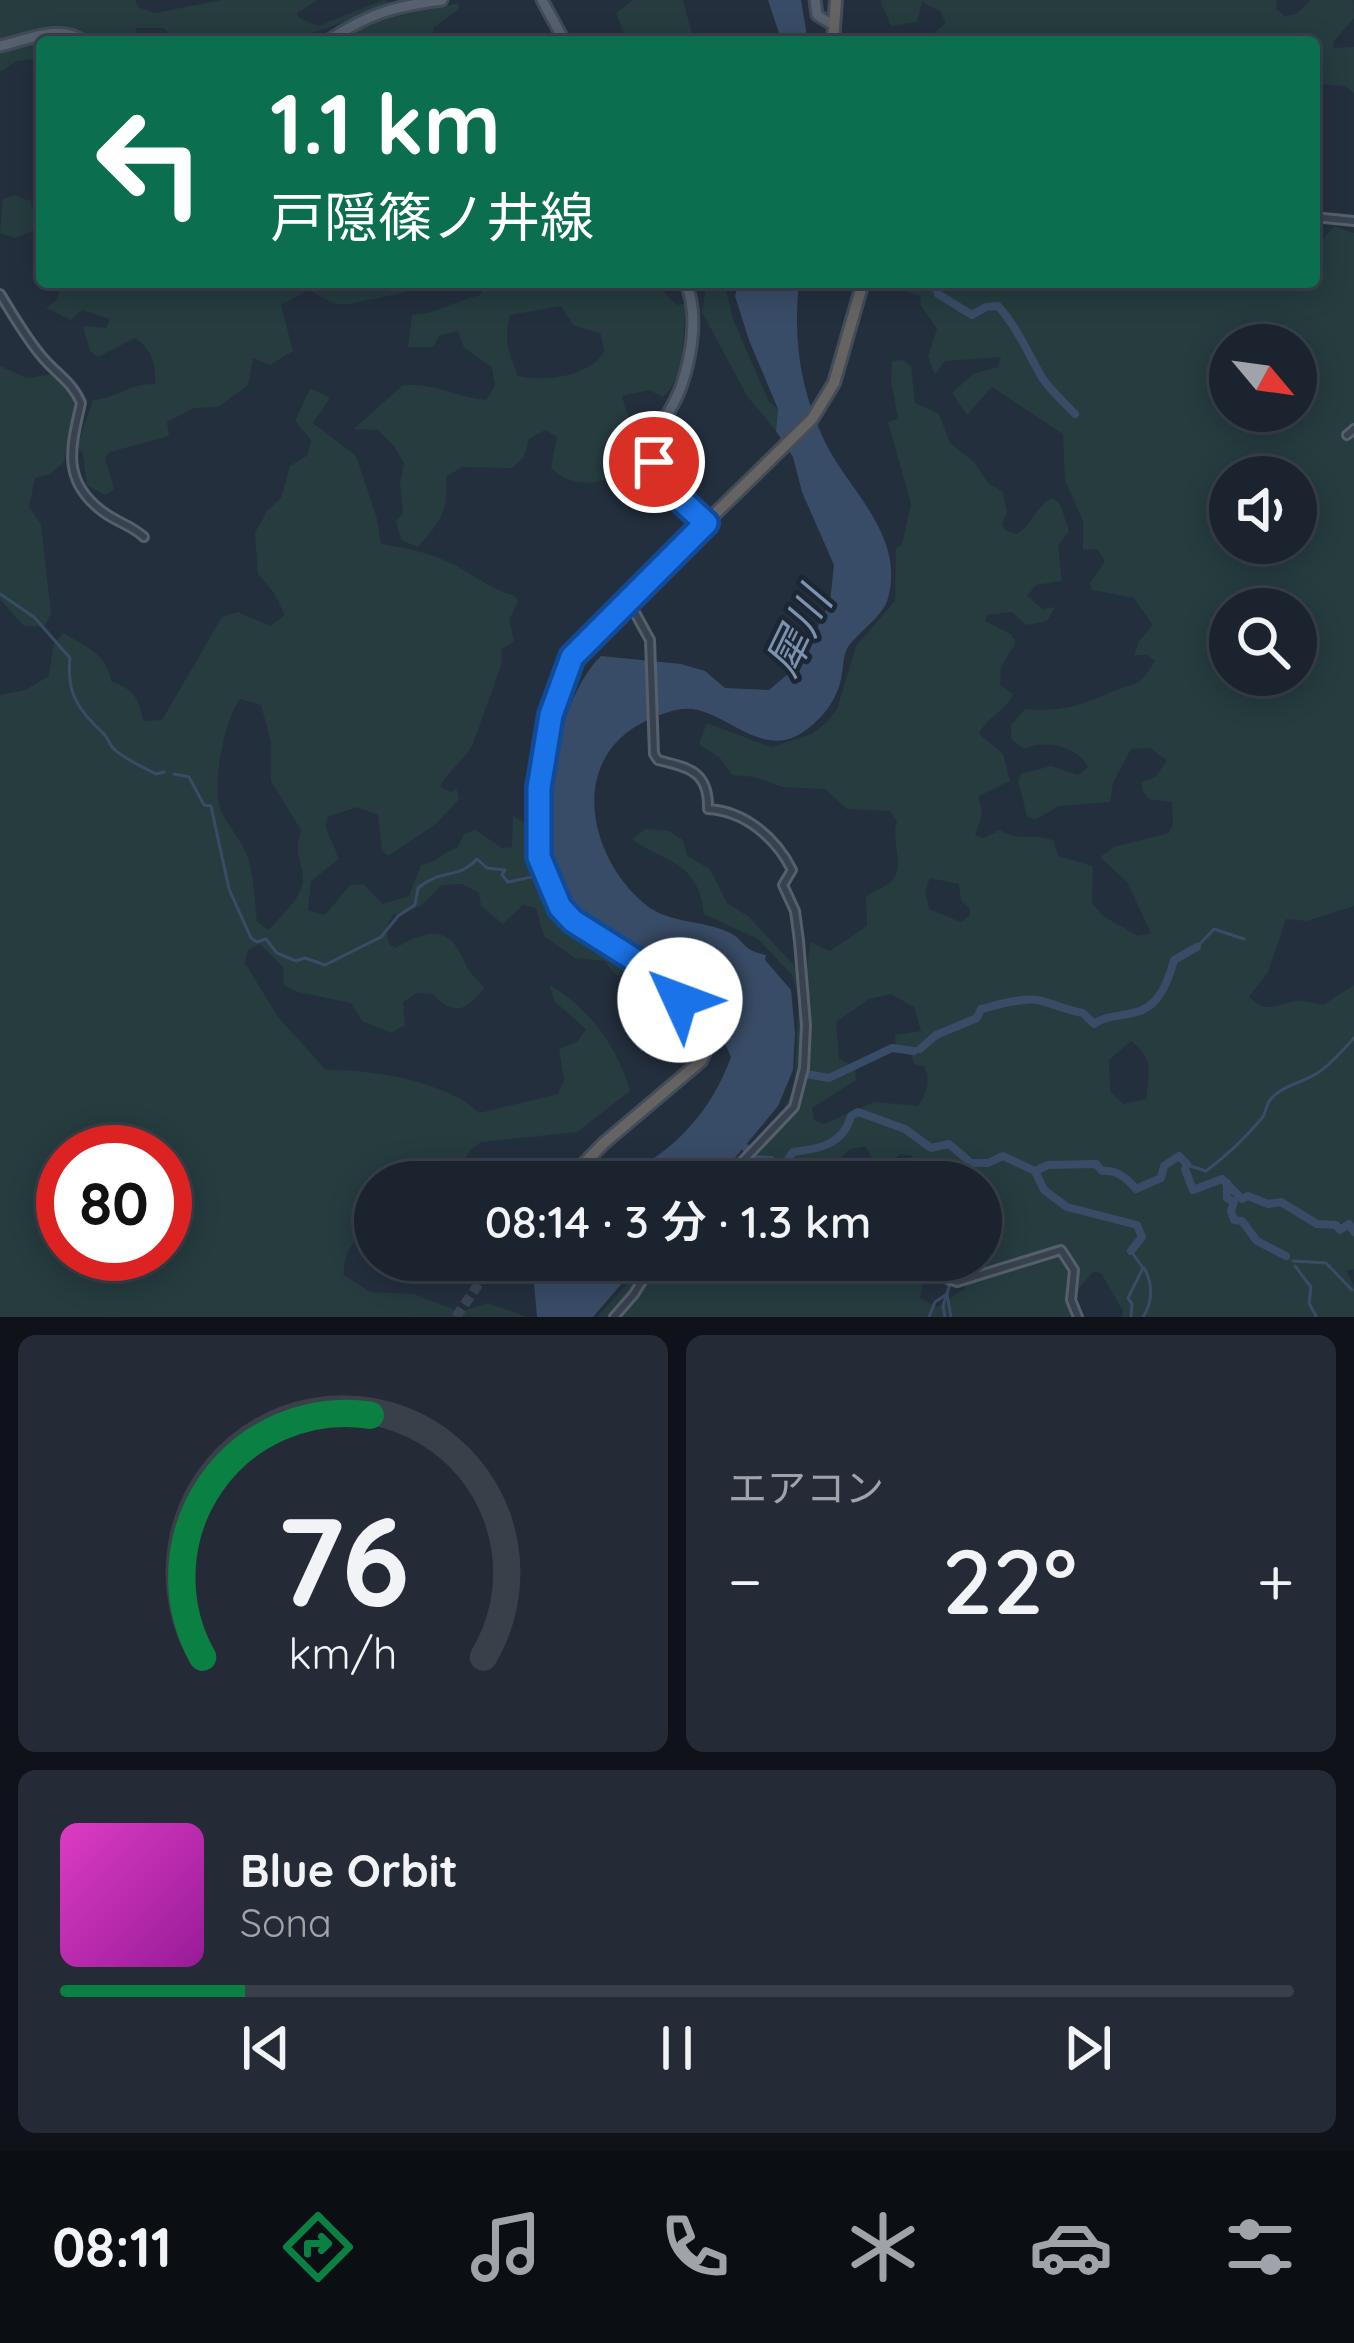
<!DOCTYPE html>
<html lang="ja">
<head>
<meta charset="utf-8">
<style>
  :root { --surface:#1b232e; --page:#242b36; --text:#f1f3f6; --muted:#a0a4aa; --line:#39404a; --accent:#0b8043 }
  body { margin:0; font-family:Quicksand,"Noto Sans JP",sans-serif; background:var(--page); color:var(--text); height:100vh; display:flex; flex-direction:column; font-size:45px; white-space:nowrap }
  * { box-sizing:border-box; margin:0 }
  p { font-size:39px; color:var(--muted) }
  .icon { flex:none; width:66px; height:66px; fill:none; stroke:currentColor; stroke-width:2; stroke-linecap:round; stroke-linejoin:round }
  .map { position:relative; height:1317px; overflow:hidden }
  .side { display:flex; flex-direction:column; gap:18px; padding:18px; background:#0f1319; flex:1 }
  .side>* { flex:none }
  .banner { position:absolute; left:36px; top:36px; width:1284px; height:252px; border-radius:12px; box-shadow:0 6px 30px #0003,0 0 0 3px var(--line); background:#0b6e4f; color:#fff; overflow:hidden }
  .needle { width:78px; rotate:119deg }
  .buttons { position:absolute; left:1209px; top:324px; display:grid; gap:24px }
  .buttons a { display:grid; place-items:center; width:108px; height:108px; border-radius:50%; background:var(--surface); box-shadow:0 6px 30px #0003,0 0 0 3px var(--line); font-size:60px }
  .speed { position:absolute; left:36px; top:1125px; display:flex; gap:24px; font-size:60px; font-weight:700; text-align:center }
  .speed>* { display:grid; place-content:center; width:156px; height:156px; border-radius:50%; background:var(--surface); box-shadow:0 6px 30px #0003,0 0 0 3px var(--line); line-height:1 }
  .speed .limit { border:18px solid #d22; background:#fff; color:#111 }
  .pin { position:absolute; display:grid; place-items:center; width:102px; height:102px; color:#fff; margin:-51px; border:6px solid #fff; border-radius:50%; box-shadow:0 3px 12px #0007 }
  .me { position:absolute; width:132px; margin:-66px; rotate:313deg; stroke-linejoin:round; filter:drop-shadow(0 0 9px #0008) }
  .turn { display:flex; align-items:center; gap:42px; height:252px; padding:0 36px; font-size:54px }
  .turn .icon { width:156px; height:156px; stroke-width:2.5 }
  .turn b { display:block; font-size:84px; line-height:102px }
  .big { font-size:90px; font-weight:600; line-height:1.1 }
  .side .tile { flex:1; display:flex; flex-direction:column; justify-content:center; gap:18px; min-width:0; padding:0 42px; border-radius:18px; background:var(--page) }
  .side .dial { align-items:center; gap:0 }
  .dial svg { height:312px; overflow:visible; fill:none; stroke:var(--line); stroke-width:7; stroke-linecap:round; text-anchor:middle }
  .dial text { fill:var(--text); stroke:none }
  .song { display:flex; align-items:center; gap:36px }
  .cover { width:144px; height:144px; border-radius:18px; background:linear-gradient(135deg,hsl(310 70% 55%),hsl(300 70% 35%)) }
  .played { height:12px; border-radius:6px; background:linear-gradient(90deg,var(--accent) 15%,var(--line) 15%) }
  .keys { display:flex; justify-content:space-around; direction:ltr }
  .heat { display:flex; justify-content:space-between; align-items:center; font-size:66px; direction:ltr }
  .side .tiles { flex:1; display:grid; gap:18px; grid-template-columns:1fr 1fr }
  .tile:last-child { grid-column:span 2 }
  .trip { position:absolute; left:354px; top:1161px; width:648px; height:120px; border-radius:60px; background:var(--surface); box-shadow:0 6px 30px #0003,0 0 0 3px var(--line); font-weight:600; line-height:120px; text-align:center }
  .tabs { display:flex; height:192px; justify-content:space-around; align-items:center; background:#0b0e12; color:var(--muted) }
  .tabs .icon { width:84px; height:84px }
  .tabs .current { color:var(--accent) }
  .tabs b { font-size:54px; color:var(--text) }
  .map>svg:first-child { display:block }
  .green { fill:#263c3f; fill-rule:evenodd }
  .water { fill:#394c67 }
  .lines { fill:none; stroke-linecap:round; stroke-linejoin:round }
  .stream { stroke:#394c67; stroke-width:3 }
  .river { stroke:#394c67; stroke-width:8 }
  .trunk-tunnel { stroke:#3a4453; stroke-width:10; stroke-dasharray:10 5; stroke-linecap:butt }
  .tertiary-casing { stroke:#565f6c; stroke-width:12 }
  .primary-casing { stroke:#414a57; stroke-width:15 }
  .trunk-casing { stroke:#434c59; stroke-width:16 }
  .tertiary { stroke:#38414e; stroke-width:6 }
  .primary { stroke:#56606e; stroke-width:9 }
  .trunk { stroke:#656462; stroke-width:10 }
  .route-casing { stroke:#114b97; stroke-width:30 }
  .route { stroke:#1a73e8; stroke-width:21 }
  .labels { text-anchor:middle; stroke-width:9; stroke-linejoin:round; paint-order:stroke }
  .water-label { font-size:45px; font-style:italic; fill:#7c92b1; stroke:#1d2633 }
</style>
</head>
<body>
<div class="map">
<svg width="1354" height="1317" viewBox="0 0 1354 1317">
  <rect width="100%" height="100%" fill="#242f3e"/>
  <g class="green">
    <path d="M 0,0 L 135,0 L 138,7 L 155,13 L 221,0 L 318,0 L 297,13 L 299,18 L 318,26 L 384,0 L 391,3 C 328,29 299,42 230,42 L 225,33 L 215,42 L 181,42 L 163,28 L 136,28 L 135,42 L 42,42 L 42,58 L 17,61 L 0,72 Z"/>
    <polygon points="633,0 683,0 694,42 628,42 616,13"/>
    <polygon points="880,0 1277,0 1276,9 1285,16 1296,14 1311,0 1353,0 1354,18 1334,41 1333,48 1354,47 1354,93 1345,86 1314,84 1314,42 924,42 946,23 940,11 922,2 917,22 891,26"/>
    <path d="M 459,3 L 458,10 L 434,27 L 429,42 L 334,42 C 371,18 416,13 459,3 Z"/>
    <polygon points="14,195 30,201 38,221 32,231 15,238 0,233 3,199"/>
    <path d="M 1334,226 L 1354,233 L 1354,906 L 1307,921 L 1286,919 L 1268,972 L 1249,997 C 1265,1012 1271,1007 1290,1002 C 1300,999 1313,1003 1323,1005 L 1354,985 L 1354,1269 L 1346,1271 L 1354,1286 L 1354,1317 L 1122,1317 L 1123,1311 L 1101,1273 L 1093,1272 L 1079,1288 L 1075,1317 L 597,1317 L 649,1260 L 881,1260 L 898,1268 L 907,1283 L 920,1274 L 924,1276 L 920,1298 L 937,1307 L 964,1289 L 971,1270 L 928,1272 L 924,1260 L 981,1260 L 981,1182 L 920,1182 L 912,1156 L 901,1154 L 890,1162 L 892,1174 L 873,1181 L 868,1177 L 873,1162 L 866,1146 L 850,1149 L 816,1182 L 719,1182 L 784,1108 L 794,1090 L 799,999 L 792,975 L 758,939 L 704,914 C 699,861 666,864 632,839 L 646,829 L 669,831 L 683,840 L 687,856 L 710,869 L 727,903 L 748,916 L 806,978 L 810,942 L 830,951 L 867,926 L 866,897 C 873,891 886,887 892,881 C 906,866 890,838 897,822 L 890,811 L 847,809 L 825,789 L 782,787 L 755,777 L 732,775 L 720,758 L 699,744 L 707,723 L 771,747 L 812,734 L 827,722 L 837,709 L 856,646 L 895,601 L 896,548 L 902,545 L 911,504 L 888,422 L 898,419 L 891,380 L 892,361 L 903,360 L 911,366 L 915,403 L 939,414 L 950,443 L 974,462 L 989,484 L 1003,492 L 1007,513 L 1002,523 L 1005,530 L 1016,534 C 1033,526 1035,505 1053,498 L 1060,504 L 1069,531 L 1058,546 L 1062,581 L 1036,585 L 1027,596 L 1043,609 L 1055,607 L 1047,621 L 1026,625 L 1012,612 L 987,615 L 985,621 L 1011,634 L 1016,642 L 1001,667 L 1000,685 L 1013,694 C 1006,711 987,717 979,734 L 1003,754 L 1010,781 L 979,796 L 982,816 L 975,835 L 983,838 L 1000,830 C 1022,843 1036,832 1054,841 L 1058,856 L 1093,866 L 1092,903 L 1103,916 L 1138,936 L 1151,933 L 1127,882 L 1100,857 L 1114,847 L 1169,833 L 1173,824 L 1172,802 L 1149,799 L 1142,790 L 1142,782 L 1155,777 L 1167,761 L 1150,748 L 1131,749 L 1113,783 L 1110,802 L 1059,806 L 1035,820 L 1027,816 L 1018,781 L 1021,774 L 1051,766 L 1078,775 L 1088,767 C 1078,746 1044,739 1024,749 L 1011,739 L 1011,725 L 1025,709 C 1057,712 1081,706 1109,693 C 1136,681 1137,691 1155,661 L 1147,655 L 1134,655 L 1139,641 L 1153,625 L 1134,598 L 1092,590 L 1090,583 L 1105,561 L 1097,549 L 1083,550 L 1083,521 L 1065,480 L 1063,434 L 992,387 L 967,415 L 952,393 L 973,374 L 998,367 L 1001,357 L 945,361 L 935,375 L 928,356 L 937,329 L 920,304 L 921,296 L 887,285 L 889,282 L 1314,282 L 1314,239 L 1322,240 ZM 1230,345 L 1296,345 L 1296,411 L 1230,411 ZM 1230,477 L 1296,477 L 1296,543 L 1230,543 ZM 1230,609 L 1296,609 L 1296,675 L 1230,675 ZM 930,878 L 959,884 L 961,901 L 970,909 L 970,915 L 961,922 L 929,909 L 925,892 ZM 891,994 L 914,1007 L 921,1031 L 895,1035 L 896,1046 L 911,1053 L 914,1064 L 924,1066 C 932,1080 926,1093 918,1106 L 874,1102 L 824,1124 L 814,1120 L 812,1108 L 856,1080 L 855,1067 L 839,1059 L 836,1022 L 869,999 ZM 1131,1041 C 1154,1058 1149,1073 1146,1099 L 1123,1104 L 1110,1091 L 1109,1060 Z"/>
    <path d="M 63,282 L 425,282 L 420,289 L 350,304 L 335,304 L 308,290 L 281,305 L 293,351 L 270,365 L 253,358 L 248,385 L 218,407 L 194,408 L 167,422 L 169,436 L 110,452 L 105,458 L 114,489 L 105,495 L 87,485 L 83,454 L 77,446 L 93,400 C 119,398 128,383 155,384 C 156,365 152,349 135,338 L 98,357 L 90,351 L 83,326 L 106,328 L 110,319 L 82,310 L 71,320 L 46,308 L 57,300 Z"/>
    <path d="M 487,282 L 655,282 L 677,306 L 686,303 C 682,333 687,375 663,397 L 649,390 L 622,396 C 625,409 632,422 633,434 C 637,481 580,497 551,468 L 557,437 L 545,430 L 529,439 L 524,457 L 512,468 L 462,467 L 446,477 C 449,511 440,522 418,547 L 401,540 L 396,521 L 403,513 L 400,483 L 404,463 L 394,446 L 378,430 L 354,429 L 403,385 C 436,383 455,397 486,400 L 495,386 L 492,367 L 464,348 L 458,331 L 439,336 L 433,347 L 408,347 L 412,315 C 438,313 455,301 480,295 ZM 561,306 L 573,325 L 601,334 L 604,352 C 588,377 545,382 518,376 C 509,352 503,341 510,315 Z"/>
    <polygon points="707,282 724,282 733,319 769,402 778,409 776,431 747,396 702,312"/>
    <polygon points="0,366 27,378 54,374 73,396 74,412 64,462 50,474 35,478 29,507 41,524 51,614 44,627 24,626 0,599"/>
    <path d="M 310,388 L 330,398 L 313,423 L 356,456 L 377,519 L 381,544 C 410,548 439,555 464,570 C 482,581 494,590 515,596 L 518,601 L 509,620 L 514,641 L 501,650 L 502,663 L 472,746 C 463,762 448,770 440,787 L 451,792 L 457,789 L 459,799 L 436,824 L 388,856 L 382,850 L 378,815 L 357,807 L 327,817 L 326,828 L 339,859 L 311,881 L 308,910 L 325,915 L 350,885 L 363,884 L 383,904 L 409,896 L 421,865 C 437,863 442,852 457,848 L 465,833 L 476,830 L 502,848 L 512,847 L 513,816 L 530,825 L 568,922 L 644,970 L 617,976 L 604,961 L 575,958 L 544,936 L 536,908 L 523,905 L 503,924 L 481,906 L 479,893 L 462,884 L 442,885 L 421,906 L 393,915 L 386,928 L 389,944 L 395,948 C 430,928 450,925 466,965 C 469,973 479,981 484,988 C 466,1011 454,1017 433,994 L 417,993 L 403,1002 L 405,1025 L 391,1033 L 362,1021 L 351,1003 L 298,992 L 284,985 L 283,967 L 260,944 L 248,950 L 245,963 L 278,1017 L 326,1070 C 368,1069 448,1081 479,1113 L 558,1094 L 564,1080 L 559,1049 L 578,1041 L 586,1029 L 554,1001 L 550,985 C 590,1009 617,1046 630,1091 L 577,1132 L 481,1142 L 471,1149 L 452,1182 L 375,1182 L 375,1228 C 355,1236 343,1252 344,1275 L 370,1292 L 414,1294 L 460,1312 L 488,1303 L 527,1317 L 0,1317 L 0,695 L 25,690 L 49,676 L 53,646 L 63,633 C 84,645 108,655 111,681 C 134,690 139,697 143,721 L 162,720 L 222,617 L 238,612 L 270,626 L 285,615 L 274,593 L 258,574 L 255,533 L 267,511 L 281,498 L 290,466 L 308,455 L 311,440 L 295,421 ZM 240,699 L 261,705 L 271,742 L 271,781 L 301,830 C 294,855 301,856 303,879 C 304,896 279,918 269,930 L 257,922 C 255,903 254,884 250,865 C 245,842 228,828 220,808 C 212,784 225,717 240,699 ZM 63,1152 L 165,1152 L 165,1254 L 63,1254 Z"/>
  </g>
  <g class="water">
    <polygon points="768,0 801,0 808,42 782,42"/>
    <path d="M 739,282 L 799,282 C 793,340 800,389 825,442 C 849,491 905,535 888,598 C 883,617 859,631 848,647 C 843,655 844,663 842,673 C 839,697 824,718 803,732 C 764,759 730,715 693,709 C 676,707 655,716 640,724 C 566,765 591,864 650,908 C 672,923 705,921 728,932 C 746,940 740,950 766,955 L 765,960 L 791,990 L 795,1033 L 793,1070 L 778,1106 L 715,1182 L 613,1182 C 626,1170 640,1167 654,1158 C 691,1133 716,1098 731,1057 C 716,1021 694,985 661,961 C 632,940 591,931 569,900 C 529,843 554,701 601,656 L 681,664 L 705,671 L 725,688 L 769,690 L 789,673 L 812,638 L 830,602 L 834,565 L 802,492 L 793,457 L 776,431 L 778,409 L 749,340 L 735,296 Z"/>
    <polygon points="532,1260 642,1260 593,1317 537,1317"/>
  </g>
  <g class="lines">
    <g class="stream">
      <path d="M 0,594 L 34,617 L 70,658 C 66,693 79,711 103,733 C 108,737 109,745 114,749 C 124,759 143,767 156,774 L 164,772"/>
      <path d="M 174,774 L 189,777 L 204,805 L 211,806 L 229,889 L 251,938 L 257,942 L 266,939 L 277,953 L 296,961 L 305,958 L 325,965 L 381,937 L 398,916 L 415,905 L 418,888 C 444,867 456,881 477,859 L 487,868 L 505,870 L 502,875 L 508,882 L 541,875"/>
      <polyline points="1197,947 1214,929 1244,939"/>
      <path d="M 1187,1165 L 1206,1171 C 1225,1157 1247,1136 1262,1118 C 1266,1113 1266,1105 1270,1100 C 1282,1085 1303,1083 1319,1072 C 1331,1064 1344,1049 1354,1038"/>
      <polyline points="961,1168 965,1182"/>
      <polyline points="1286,1256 1288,1258"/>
      <polyline points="943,1260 949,1287 943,1306 945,1317"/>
      <polyline points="1293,1261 1326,1263 1352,1290"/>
      <polyline points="1295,1266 1311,1287 1309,1303 1316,1316"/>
      <polyline points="929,1317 935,1302 947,1294 951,1317"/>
      <polyline points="1131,1317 1132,1304 1128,1298 1143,1268 1131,1251"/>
      <path d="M 1143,1317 C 1153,1302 1153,1283 1144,1268"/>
    </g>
    <g class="river">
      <path d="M 909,282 L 936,288 L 938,294 L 972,315 L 986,307 L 998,306 C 1018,328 1028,354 1043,379 C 1051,391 1065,403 1075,414"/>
      <path d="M 920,1049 L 936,1035 L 977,1018 L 981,1009 C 994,1006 1022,997 1038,1000 C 1055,1004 1065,1010 1083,1013 L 1094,1024 C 1107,1015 1117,1017 1133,1013 C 1159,1008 1168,982 1174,960 L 1197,947"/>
      <polyline points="806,1074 829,1078 892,1048 914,1051"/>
      <path d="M 739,1140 L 755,1159 L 771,1160 L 781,1169 L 793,1152 C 819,1149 843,1145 851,1116 L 858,1112 L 905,1129 L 931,1148 L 949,1144 L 971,1163 L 988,1163 L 1003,1156 L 1035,1171 L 1048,1165 L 1096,1164 L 1102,1171 C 1116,1169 1127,1178 1136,1189 L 1161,1178 L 1164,1166 L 1179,1156 L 1187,1164 L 1185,1169 L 1193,1190 L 1222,1179 L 1242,1199 L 1248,1196 L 1268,1204 L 1281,1202 L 1317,1224 L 1336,1225 L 1340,1230 L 1349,1224 L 1354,1232"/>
      <polyline points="1035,1171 1044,1190 1067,1207 1137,1225 1142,1237 1131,1251"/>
      <polyline points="1227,1183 1227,1198 1234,1202 1231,1211 1234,1220 1242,1221 1257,1241 1286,1256"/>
    </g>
    <polyline class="trunk-tunnel" points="456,1317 495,1260"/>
    <g class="tertiary-casing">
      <g id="tertiary">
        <polyline points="1314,217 1354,221"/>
        <path d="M 0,294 C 13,315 27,340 44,359 C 58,375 73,383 81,403 C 71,447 61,480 102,511 C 116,522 131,525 144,537"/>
        <polyline points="1347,435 1354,429"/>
        <path d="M 628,600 L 650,640 L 654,754 L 658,760 C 689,768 709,771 708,809 C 745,811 776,838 792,870 L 783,885 L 795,911 L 799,941 L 806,1025 L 804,1068 L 794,1107 L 738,1166 L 729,1182"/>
        <polyline points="745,1182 755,1182"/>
        <polyline points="885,1182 900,1182"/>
        <polyline points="930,1260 942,1277 957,1282 1061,1250 1074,1270 1071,1300 1078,1317"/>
        <polyline points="614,1317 634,1294 655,1260"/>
      </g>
    </g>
    <g class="primary-casing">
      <g id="primary">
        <polyline points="542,0 565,42"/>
        <polyline points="815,0 817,15 833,25"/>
        <path d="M 326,42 C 368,14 391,7 442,0"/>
        <path d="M 0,46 C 28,40 59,23 85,42"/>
        <path d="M 685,282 C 699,311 692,354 682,384 C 672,417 639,442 658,479 L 706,523"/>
      </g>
    </g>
    <g class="trunk-casing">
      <g id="trunk">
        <polyline points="833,42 836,0"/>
        <path d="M 566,1182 L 604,1143 L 701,1061 C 712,1042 702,1028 689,1012 C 678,998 668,981 653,971 C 626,952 581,937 561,909 C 516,845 538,706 581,645 L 812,419 L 834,383 L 863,282"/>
      </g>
    </g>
    <use href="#tertiary" class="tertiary"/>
    <use href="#primary" class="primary"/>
    <use href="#trunk" class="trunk"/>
  </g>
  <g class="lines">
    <g class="route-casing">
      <polyline id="route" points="654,462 658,479 706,523 572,657 551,715 539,788 539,857 560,907 573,921 660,976 680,1000"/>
    </g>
    <use href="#route" class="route"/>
  </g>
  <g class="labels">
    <g class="water-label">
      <text transform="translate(798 632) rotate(-64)" y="16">犀川</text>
    </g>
  </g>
</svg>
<div class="buttons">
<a><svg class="needle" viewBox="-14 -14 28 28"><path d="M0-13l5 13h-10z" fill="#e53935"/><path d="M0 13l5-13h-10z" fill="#a0a4aa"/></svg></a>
<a><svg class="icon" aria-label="sound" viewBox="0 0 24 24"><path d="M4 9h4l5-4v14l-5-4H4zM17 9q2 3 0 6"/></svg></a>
<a><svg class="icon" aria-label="search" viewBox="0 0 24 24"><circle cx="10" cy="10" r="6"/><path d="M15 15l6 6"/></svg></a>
</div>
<div class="speed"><div class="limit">80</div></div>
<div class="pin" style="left:654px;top:462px;background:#d93025"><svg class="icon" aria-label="arrive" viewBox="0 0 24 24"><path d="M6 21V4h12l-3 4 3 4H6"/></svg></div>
<svg class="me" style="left:680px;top:1000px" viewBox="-20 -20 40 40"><circle r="19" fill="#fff"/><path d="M0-13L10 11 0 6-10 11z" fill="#1a73e8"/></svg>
<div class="trip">08:14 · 3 分 · 1.3 km</div>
<div class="banner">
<div class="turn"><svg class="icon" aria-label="left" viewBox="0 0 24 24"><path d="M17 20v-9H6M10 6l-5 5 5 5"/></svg><div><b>1.1 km</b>戸隠篠ノ井線</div></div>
</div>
</div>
<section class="side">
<div class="tiles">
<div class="tile dial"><svg viewBox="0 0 100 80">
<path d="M14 69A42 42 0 1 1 86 69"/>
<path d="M14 69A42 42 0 0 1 57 7" stroke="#0b8043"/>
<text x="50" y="56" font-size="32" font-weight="700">76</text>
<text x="50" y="72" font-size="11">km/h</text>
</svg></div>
<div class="tile"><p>エアコン</p>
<div class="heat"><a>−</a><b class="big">22°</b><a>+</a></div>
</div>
<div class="tile">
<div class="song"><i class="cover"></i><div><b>Blue Orbit</b><p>Sona</p></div></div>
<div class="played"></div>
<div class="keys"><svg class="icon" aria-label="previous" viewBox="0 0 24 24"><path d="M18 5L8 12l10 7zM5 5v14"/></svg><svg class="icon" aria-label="pause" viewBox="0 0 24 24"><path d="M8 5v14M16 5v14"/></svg><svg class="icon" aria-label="next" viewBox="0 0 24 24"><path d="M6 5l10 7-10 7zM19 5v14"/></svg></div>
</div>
</div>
</section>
<nav class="tabs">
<b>08:11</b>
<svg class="icon current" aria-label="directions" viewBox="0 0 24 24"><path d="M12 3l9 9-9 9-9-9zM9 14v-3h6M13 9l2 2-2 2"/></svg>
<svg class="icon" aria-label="music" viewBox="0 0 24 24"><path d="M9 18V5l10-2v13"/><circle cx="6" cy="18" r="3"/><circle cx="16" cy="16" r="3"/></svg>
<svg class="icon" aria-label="phone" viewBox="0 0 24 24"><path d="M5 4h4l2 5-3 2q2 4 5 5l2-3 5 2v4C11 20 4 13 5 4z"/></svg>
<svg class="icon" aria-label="climate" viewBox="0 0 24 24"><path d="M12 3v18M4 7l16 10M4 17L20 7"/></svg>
<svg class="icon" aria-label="car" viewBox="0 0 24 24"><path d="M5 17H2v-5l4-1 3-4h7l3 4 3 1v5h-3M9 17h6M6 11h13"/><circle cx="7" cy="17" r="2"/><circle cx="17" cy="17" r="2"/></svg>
<svg class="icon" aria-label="filters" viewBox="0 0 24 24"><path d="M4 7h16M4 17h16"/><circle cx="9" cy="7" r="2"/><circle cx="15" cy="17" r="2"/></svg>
</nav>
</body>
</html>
